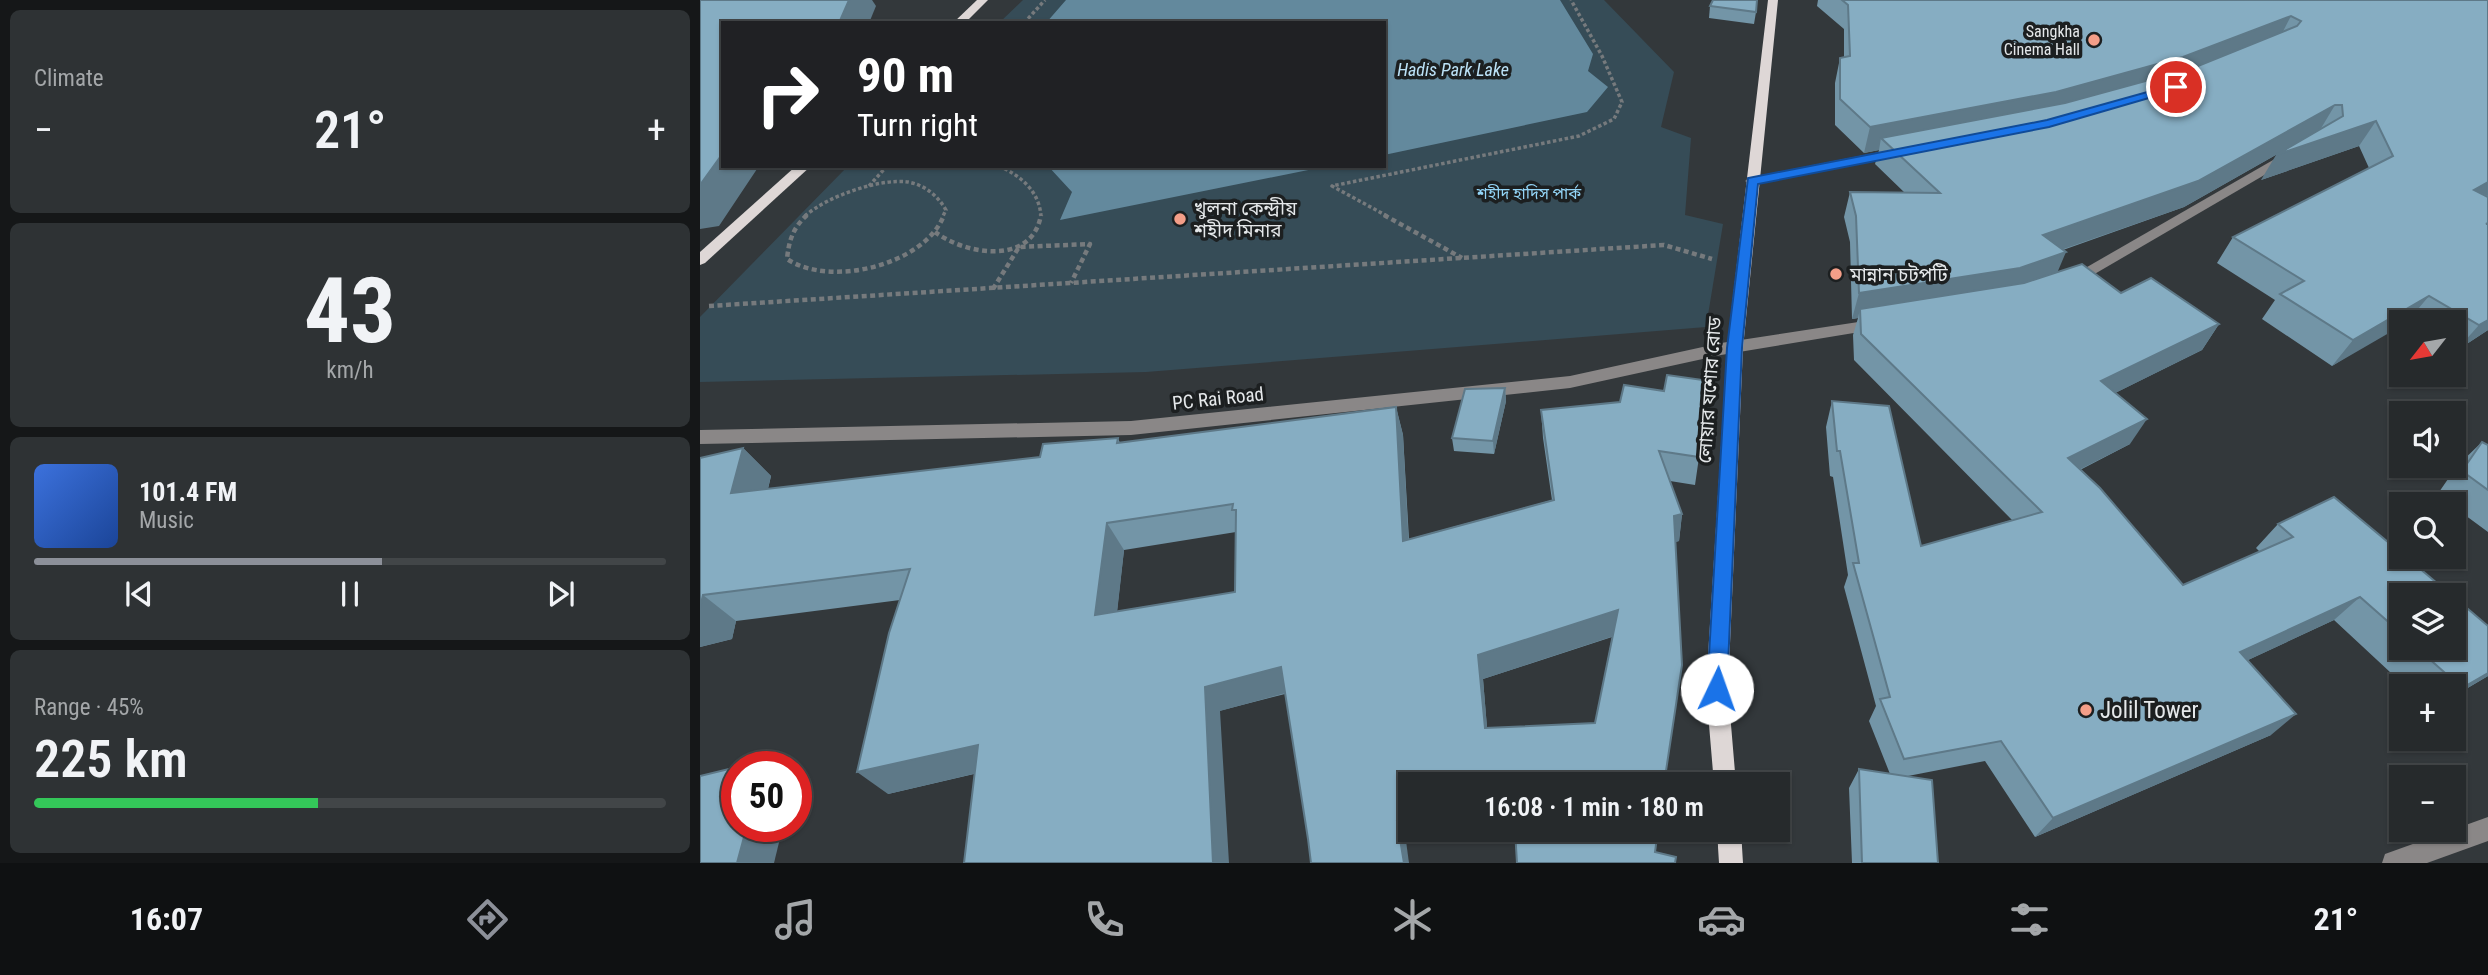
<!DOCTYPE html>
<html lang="en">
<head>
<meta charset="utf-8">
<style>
  :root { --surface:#262a2c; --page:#2e3234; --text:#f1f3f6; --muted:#a4a7a9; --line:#424648; --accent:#8c9099 }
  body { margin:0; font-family:"Roboto Condensed","Noto Sans Bengali",sans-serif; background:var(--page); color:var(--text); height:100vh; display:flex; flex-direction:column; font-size:26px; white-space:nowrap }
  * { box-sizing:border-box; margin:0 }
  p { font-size:23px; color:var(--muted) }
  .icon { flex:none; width:38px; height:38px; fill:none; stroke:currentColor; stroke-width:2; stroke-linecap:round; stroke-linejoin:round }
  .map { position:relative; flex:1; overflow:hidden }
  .details { display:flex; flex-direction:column; gap:10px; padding:10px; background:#151718; width:700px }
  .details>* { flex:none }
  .hud { position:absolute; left:21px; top:21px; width:665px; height:147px; border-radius:0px; box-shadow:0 2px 5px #0004,0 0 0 2px var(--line); background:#202124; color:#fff; overflow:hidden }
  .needle { width:46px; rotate:239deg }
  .tools { position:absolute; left:1689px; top:310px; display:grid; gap:14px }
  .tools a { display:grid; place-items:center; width:77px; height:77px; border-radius:0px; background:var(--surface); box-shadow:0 2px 5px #0004,0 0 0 2px var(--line); font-size:35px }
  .speed { position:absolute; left:21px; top:751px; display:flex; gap:14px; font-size:35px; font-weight:700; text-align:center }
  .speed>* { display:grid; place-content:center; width:91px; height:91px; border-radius:50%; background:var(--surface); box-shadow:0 2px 5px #0004,0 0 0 2px var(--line); line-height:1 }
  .speed .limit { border:10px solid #d22; background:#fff; color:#111 }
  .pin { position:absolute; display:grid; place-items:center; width:60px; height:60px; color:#fff; margin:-30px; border:4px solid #fff; border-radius:50%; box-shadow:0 2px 7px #0007 }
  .me { position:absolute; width:77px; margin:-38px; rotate:3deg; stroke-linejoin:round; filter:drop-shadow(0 0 5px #0008) }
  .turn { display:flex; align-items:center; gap:24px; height:147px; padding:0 21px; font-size:32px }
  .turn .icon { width:91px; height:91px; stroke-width:2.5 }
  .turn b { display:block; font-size:49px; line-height:60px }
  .big { font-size:52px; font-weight:600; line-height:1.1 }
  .details .tile { flex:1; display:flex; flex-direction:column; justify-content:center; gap:10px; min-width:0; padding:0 24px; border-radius:10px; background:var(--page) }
  .details .dial { align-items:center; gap:0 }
  .dial b { font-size:91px; line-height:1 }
  .song { display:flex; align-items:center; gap:21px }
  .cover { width:84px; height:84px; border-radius:10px; background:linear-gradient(135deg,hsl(220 70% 55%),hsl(220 70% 35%)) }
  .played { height:7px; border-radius:4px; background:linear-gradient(90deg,var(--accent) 55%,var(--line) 55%) }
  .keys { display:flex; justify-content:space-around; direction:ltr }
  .heat { display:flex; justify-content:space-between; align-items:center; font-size:38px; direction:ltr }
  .charge { height:10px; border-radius:5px; background:linear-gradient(90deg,#34c759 45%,var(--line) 0) }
  .trip { position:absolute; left:698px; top:772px; width:392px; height:70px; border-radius:0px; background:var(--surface); box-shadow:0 2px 5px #0004,0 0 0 2px var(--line); font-weight:600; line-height:70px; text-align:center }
  .menu { display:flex; height:112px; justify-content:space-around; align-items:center; background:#0f1112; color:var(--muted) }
  .menu .icon { width:49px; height:49px }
  .menu .current { color:var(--accent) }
  .menu b { font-size:32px; color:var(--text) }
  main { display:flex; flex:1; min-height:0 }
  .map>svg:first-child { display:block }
  .green { fill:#364c57 }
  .water { fill:#63899d }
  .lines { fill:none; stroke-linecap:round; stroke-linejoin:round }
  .path-far1 { stroke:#767a7d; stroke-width:3.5; stroke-dasharray:3.5 2.5; stroke-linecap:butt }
  .path { stroke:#767a7d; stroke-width:4.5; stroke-dasharray:5 3.5; stroke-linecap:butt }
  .minor { fill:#8a8787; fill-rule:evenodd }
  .major { fill:#ded7d6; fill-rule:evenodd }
  .wall { fill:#7395a7; fill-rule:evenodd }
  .shaded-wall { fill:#5e7988 }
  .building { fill:#86adc2; stroke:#5e7988; stroke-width:2; fill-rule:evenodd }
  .route { fill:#1a73e8; stroke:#114b97; stroke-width:2 }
  .poi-dot { fill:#f49e88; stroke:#1c1f20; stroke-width:2.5 }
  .labels { text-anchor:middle; stroke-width:7; stroke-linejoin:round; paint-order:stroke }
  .far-poi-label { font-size:16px; fill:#e5e8ea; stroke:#1c1f20; text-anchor:end }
  .far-park-label { font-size:16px; fill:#93d5f7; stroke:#1c1f20 }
  .far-water-label { font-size:18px; font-style:italic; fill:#bce2f7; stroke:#1c1f20 }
  .poi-label { font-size:19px; fill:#e5e8ea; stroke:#1c1f20; text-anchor:start }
  .street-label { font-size:19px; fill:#e5e8ea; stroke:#1c1f20 }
  .near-poi-label { font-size:23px; fill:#e5e8ea; stroke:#1c1f20; text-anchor:start }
</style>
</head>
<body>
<main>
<section class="details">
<div class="tile"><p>Climate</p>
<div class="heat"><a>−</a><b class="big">21°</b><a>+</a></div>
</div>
<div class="tile dial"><b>43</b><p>km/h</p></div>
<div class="tile">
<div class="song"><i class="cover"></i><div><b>101.4 FM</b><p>Music</p></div></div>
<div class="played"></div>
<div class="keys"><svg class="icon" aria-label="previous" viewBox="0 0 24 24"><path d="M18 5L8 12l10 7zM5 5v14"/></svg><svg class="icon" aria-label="pause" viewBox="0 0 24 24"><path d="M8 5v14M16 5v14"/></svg><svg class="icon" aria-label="next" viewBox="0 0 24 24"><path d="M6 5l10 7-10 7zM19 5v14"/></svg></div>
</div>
<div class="tile"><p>Range · 45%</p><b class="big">225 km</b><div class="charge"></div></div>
</section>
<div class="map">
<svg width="1788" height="863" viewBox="0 0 1788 863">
  <rect width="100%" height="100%" fill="#33383b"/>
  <polygon class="green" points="323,0 904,0 974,72 961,127 991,138 985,215 1023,224 1006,327 446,372 0,382 0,317 148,166 684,166 684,23 299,23"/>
  <g class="water">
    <polygon points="366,0 860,0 893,54 888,71 908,87 887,112 684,155 684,23 346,23"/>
    <polygon points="348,166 628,166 360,220 372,192"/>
  </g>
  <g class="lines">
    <g class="path-far1">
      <polyline points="324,23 345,0"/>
      <path d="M 299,166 C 321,176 339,191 341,216"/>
      <polyline points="169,186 187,166"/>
      <path d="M 105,216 C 126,197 179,178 208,182 C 225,185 238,196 246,210 L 243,216"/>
      <polyline points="687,216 632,186 879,136 914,119 922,102 902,56 871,0"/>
    </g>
    <g class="path">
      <path d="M 107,215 C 93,228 89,240 87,259 C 130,288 225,265 244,215"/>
      <polyline points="684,215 762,258"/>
      <path d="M 235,232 C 266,255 332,266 341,215"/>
      <polyline points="293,289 319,247 390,244 371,283"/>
      <polyline points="9,306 964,245 1012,259"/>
    </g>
    <g class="minor">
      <polygon points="1200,148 1207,152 1205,155 1052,185 1045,181 1052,177"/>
      <polygon points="1587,152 1594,156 1592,159 1374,286 1369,287 1361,282"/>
      <polygon points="1178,319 1186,324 1184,328 1021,355 870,388 431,435 0,444 0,430 431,421 870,376 1021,343"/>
      <polygon points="1788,817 1788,841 1727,863 1682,863 1685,854"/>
    </g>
    <g class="major">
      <polygon points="277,0 288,0 265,23 253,23"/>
      <polygon points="1068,0 1078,0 1043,348 1028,689 1036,784 1014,784 1006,689 1027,348"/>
      <polygon points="96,166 111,166 5,263 0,265 0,252"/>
      <polygon points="1017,830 1041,830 1043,863 1019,863"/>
    </g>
  </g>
  <g class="wall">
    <polygon points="1118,0 1788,0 1788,330 1756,351 1754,350 1754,322 1701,322 1632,366 1562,319 1575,300 1517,263 1533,237 1669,168 1659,146 1561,180 1620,130 1484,207 1363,250 1357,272 1519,324 1502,350 1415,393 1430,444 1380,470 1483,585 1560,552 1556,548 1578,524 1701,595 1701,648 1754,648 1788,676 1754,696 1754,686 1705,686 1634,620 1548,660 1571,735 1335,837 1285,761 1208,776 1238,863 1152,863 1149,788 1159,769 1190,774 1169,721 1176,706 1144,587 1148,575 1133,477 1130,476 1126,427 1132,401 1221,546 1312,520 1154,360 1153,335 1158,318 1152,319 1150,242 1144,217 1150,192 1205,193 1175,164 1179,150 1164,153 1135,125 1135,83 1140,58 1144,57 1144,29 1117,6"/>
    <polygon points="1010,6 1056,12 1054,24 1009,18"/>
    <path d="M 1010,381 L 995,485 L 970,481 L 982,514 L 979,541 L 975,542 L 965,784 L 710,784 L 710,830 L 782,830 L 706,841 L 608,839 L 585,694 L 274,774 L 188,794 L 200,600 L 36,621 L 32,639 L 0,647 L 0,458 L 43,448 L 71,476 L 68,489 L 340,457 L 418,438 L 420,443 L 696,407 L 703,435 L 709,539 L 852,500 L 843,438 L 841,410 L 920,402 ZM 536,532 L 535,592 L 417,611 L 424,550 ZM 912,637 L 895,723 L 787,728 L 783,679 Z"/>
    <polygon points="805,388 806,401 794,454 754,451 752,438"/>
    <polygon points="1782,442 1788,445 1788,532 1754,507 1754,504 1749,504 1737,495 1757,466"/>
  </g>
  <g class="shaded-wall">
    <polygon points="149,0 172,0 176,6 169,23 139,23"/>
    <polygon points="1591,16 1578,41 1471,82 1191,147 1181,138 1179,150 1164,153 1170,127"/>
    <polygon points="1635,105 1620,130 1484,207 1332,260 1343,235"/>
    <polygon points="1676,121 1659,146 1561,180 1576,155"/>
    <polygon points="23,153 23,166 59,166 19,226 0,229 0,185"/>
    <polygon points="1788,182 1788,196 1774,190"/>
    <polygon points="1366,252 1355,278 1160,309 1158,318 1152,319 1159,293"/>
    <polygon points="1729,296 1707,322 1701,322 1701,326 1632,366 1653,340"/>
    <polygon points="1788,320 1788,330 1756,351 1779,325"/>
    <polygon points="1519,324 1502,350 1387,407 1401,381"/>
    <polygon points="805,388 806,401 794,454 793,441"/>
    <polygon points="696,407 703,435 710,567 703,541"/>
    <polygon points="1447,419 1430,444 1353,483 1368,458"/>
    <polygon points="43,448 71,476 60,520 31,493"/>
    <polygon points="982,514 979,541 971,543 974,516"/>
    <polygon points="407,523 424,550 414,640 395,615"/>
    <polygon points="3,595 36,621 32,639 0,647 0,608"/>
    <polygon points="1660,597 1634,620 1518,674 1540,652"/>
    <polygon points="918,610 917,635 783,679 789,751 785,728 778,655"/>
    <polygon points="581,667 593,691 520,711 529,863 513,863 505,687"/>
    <polygon points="1788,673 1788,676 1754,696 1754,694 1762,688"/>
    <polygon points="1596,714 1571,735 1335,837 1353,818"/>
    <polygon points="278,745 303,767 188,794 157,772"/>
    <polygon points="64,761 73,766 63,766"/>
    <polygon points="697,821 706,841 709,863 704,863"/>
    <polygon points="47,826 83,826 74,863 37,863"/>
  </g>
  <g class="building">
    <polygon points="0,0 149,0 139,23 23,23 23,153 0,185"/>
    <polygon points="1013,0 1057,0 1056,12 1010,6"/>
    <polygon points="1142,0 1788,0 1788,182 1774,190 1788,197 1788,223 1786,224 1788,224 1788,320 1779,325 1729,296 1653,340 1580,294 1604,281 1533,237 1693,156 1676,121 1576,155 1643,116 1642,105 1635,105 1498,181 1343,235 1366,252 1320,268 1159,293 1156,216 1150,192 1240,193 1181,138 1365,103 1493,68 1597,26 1601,21 1591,16 1483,57 1356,92 1170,127 1140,99 1140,58 1150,56 1148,5"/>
    <polygon points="1382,264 1421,293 1451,278 1519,324 1401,381 1447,419 1368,458 1400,488 1483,585 1593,537 1578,524 1634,497 1701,553 1701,556 1705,556 1751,595 1701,595 1701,633 1660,597 1540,652 1596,714 1353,818 1301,741 1204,759 1180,699 1190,697 1153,563 1159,563 1140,451 1137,451 1132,401 1189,406 1221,546 1342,512 1161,334 1160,309 1324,283"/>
    <path d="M 967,375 L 1010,381 L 999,457 L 959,451 L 982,514 L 974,516 L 982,665 L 964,784 L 710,784 L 710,819 L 697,821 L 704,863 L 611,863 L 608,839 L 581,667 L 505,687 L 513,863 L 264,863 L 278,745 L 157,772 L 189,633 L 210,569 L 3,595 L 0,608 L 0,458 L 43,448 L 31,493 L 340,457 L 343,444 L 418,438 L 417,443 L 696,407 L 703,541 L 854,500 L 841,410 L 920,402 L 924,385 L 964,391 ZM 533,504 L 532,510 L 536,510 L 535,592 L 395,615 L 407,523 ZM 918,610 L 895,723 L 785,728 L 778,655 Z"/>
    <polygon points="805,388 793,441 752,438 765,389"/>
    <polygon points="1782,442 1788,445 1788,490 1762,471"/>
    <polygon points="1754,597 1788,626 1788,673 1762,688 1717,648 1754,648"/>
    <polygon points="64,761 63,766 40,766"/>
    <polygon points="37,767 37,826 47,826 37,863 0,863 0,776"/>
    <polygon points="1159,769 1232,780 1238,863 1162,863"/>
    <polygon points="815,830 958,830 955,852 976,857 975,863 817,863"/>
  </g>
  <polygon class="route" points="1476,84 1480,85 1480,89 1349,127 1058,184 1042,348 1027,689 1024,695 1017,698 1010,695 1007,689 1027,348 1048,178 1347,120"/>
  <g class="poi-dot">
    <circle cx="1394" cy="40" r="7"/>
    <circle cx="480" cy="219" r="7"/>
    <circle cx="1136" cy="274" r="7"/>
    <circle cx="1386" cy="710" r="7"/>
  </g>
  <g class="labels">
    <g class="far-poi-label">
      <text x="1380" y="37">Sangkha<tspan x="1380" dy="18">Cinema Hall</tspan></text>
    </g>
    <g class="far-park-label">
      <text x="829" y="199">শহীদ হাদিস পার্ক</text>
    </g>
    <g class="far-water-label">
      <text x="753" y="76">Hadis Park Lake</text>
    </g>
    <g class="poi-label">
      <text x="494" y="215">খুলনা কেন্দ্রীয়<tspan x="494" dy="22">শহীদ মিনার</tspan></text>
      <text x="1150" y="281">মান্নান চটপটি</text>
    </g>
    <g class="street-label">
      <text transform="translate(1009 390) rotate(-86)" y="7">লোয়ার যশোর রোড</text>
      <text transform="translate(518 398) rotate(-6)" y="7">PC Rai Road</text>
    </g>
    <g class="near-poi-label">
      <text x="1400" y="718">Jolil Tower</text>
    </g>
  </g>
</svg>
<div class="tools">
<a><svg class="needle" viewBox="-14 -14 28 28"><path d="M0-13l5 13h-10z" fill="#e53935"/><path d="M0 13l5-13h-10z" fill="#a4a7a9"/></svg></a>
<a><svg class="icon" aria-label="sound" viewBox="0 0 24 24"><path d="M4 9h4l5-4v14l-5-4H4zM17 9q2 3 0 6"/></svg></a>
<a><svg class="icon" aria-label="search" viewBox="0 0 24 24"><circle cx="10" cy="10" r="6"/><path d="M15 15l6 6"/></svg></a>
<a><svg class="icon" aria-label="layers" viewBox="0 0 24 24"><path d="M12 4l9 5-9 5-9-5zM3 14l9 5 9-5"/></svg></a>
<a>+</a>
<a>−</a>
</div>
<div class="speed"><div class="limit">50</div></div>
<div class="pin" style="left:1476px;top:87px;background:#d93025"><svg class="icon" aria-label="arrive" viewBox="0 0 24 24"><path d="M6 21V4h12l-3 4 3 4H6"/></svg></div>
<svg class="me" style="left:1017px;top:689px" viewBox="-20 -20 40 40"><circle r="19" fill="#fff"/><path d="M0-13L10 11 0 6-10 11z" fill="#1a73e8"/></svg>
<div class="trip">16:08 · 1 min · 180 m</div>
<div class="hud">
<div class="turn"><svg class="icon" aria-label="right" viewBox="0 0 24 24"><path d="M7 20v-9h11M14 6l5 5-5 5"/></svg><div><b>90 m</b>Turn right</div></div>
</div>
</div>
</main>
<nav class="menu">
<b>16:07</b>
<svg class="icon current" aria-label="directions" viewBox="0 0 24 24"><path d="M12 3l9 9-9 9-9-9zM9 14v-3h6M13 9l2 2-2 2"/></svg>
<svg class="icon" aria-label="music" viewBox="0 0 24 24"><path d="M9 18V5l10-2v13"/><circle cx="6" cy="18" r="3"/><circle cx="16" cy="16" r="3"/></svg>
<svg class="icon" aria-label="phone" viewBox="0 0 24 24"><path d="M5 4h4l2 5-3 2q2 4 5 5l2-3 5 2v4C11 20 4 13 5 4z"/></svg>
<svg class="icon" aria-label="climate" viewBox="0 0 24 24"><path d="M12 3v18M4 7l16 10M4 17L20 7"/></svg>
<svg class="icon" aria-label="car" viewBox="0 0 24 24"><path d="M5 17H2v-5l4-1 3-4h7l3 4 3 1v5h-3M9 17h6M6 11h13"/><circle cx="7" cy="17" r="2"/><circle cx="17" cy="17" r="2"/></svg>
<svg class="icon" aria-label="filters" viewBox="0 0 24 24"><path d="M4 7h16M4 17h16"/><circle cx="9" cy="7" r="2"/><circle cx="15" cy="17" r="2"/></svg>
<b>21°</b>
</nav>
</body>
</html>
